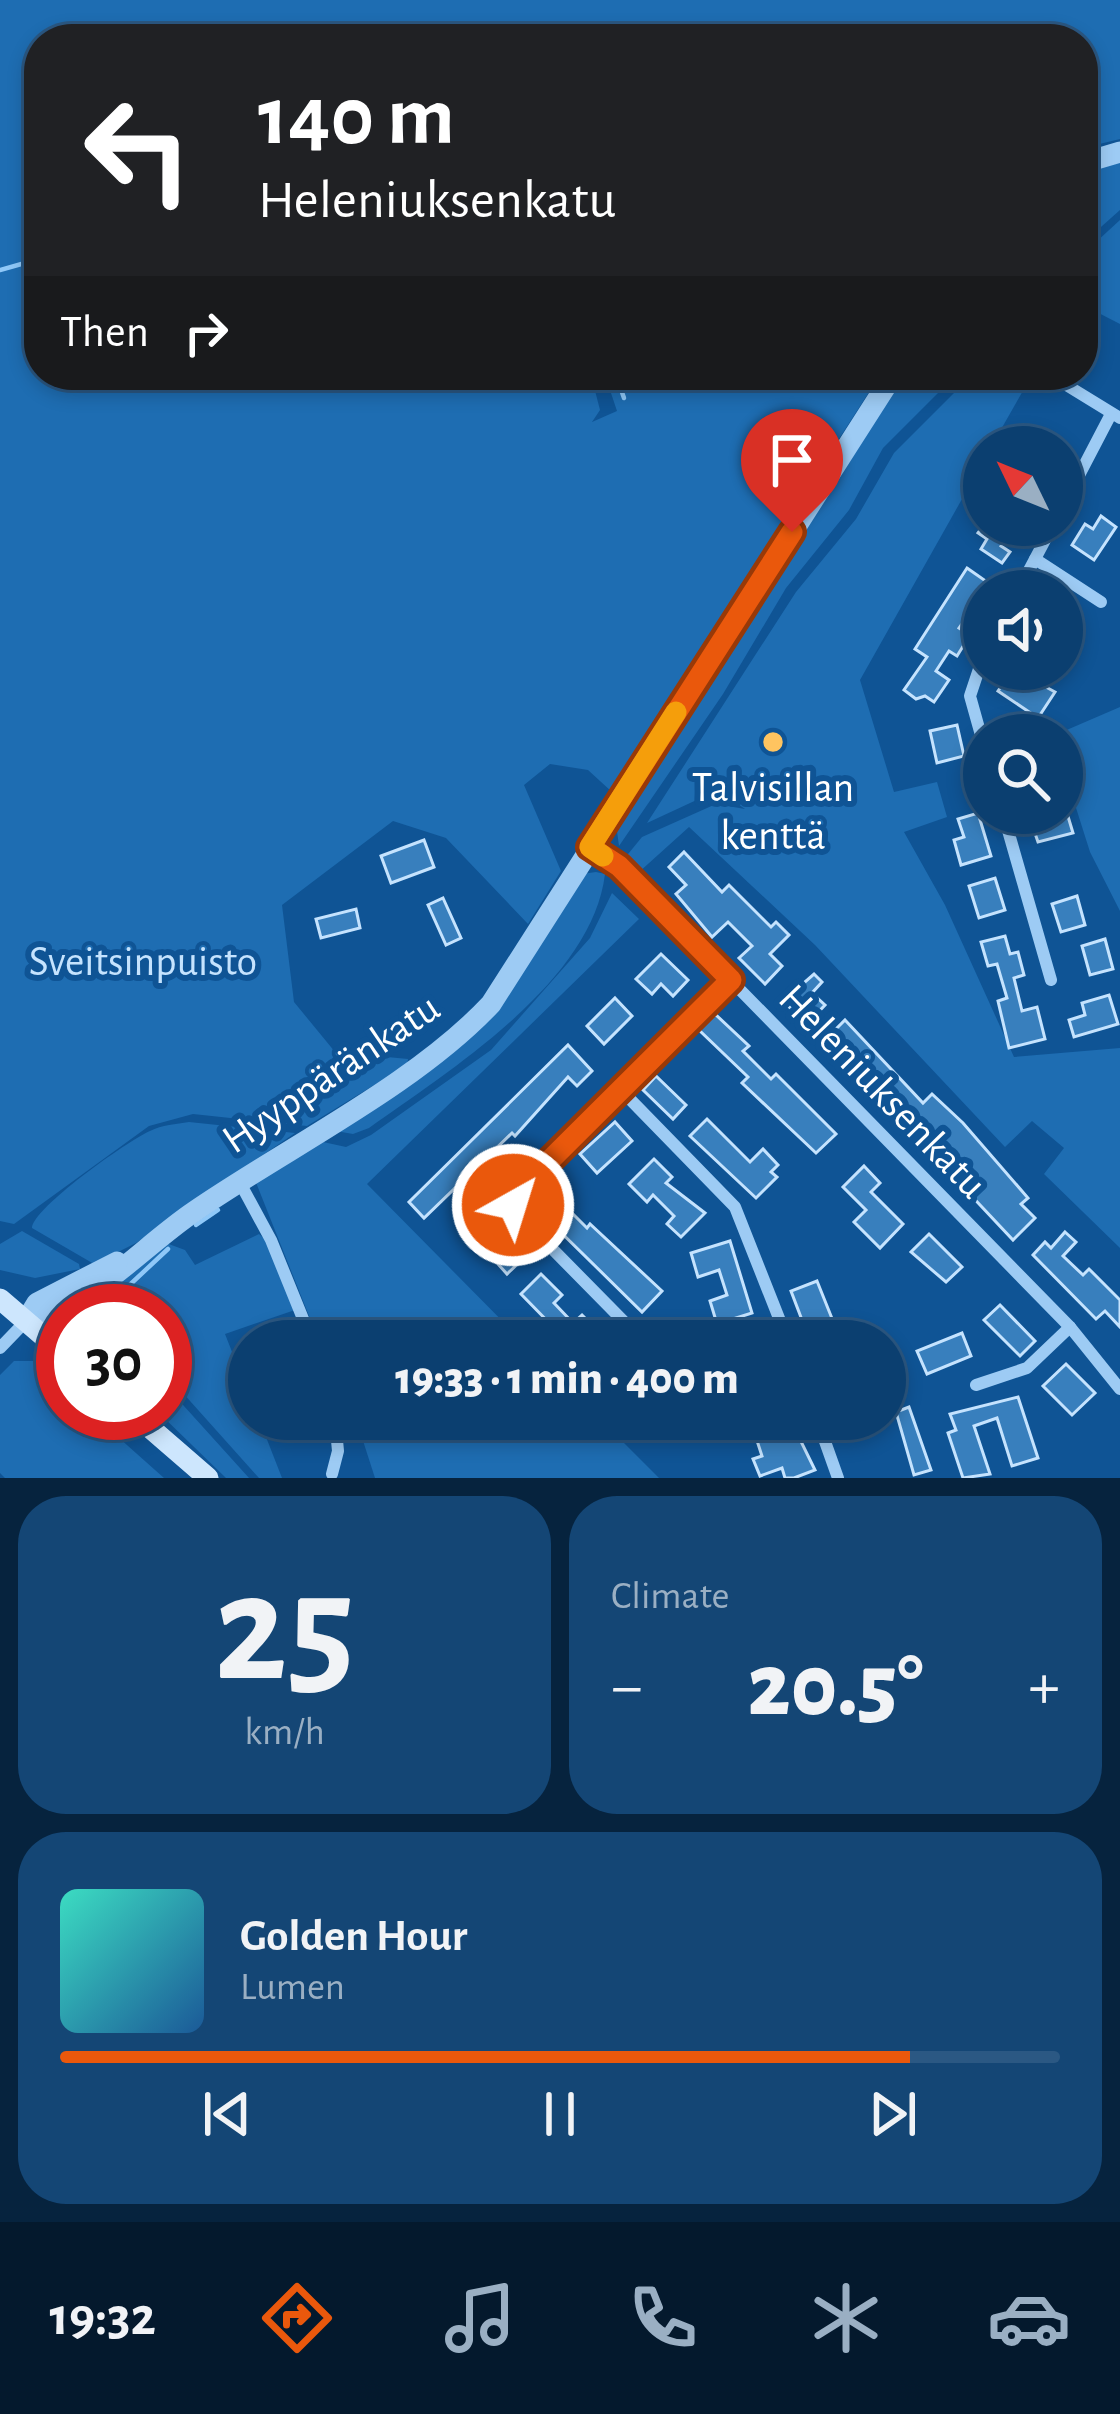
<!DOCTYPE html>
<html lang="en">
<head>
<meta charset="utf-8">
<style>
  :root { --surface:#0b3f70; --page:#144675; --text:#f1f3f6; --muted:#9aafc3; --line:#2b5883; --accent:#ea580c }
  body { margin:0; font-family:"Alegreya Sans",sans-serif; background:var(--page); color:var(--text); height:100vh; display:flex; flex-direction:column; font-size:45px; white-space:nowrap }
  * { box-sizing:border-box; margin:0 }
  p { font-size:39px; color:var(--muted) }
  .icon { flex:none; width:66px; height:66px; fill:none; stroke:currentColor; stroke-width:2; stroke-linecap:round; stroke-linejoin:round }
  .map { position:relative; height:1478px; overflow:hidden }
  .panel { display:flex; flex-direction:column; gap:18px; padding:18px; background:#06233e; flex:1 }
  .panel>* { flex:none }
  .banner { position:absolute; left:24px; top:24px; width:1074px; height:366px; border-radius:48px; box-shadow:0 6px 18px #0003,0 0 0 3px var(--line); background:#202124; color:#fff; overflow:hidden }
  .needle { width:78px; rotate:313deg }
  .buttons { position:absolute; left:963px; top:426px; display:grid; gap:24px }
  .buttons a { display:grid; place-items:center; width:120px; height:120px; border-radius:50%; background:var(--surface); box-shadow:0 6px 18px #0003,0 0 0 3px var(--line); font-size:60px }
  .speed { position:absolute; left:36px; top:1284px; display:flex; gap:24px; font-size:60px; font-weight:700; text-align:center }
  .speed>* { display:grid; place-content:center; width:156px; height:156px; border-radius:50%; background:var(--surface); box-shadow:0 6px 18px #0003,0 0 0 3px var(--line); line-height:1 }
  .speed .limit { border:18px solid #d22; background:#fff; color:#111 }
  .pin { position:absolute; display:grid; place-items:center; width:102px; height:102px; color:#fff; margin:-123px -51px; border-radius:50% 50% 50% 0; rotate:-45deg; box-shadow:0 0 12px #0007 }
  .pin .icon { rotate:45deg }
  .me { position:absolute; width:132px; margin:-66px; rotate:39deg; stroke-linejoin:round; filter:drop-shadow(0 0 9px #0008) }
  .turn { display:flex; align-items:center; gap:42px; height:252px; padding:0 36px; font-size:54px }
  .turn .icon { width:156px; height:156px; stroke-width:2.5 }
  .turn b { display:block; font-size:84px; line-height:102px }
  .then { display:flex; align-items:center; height:114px; padding:0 36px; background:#0003; gap:24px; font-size:45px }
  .big { font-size:90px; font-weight:800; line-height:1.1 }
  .panel .card { flex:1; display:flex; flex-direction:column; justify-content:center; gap:18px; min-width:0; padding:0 42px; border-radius:48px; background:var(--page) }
  .panel .dial { align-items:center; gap:0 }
  .dial b { font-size:156px; line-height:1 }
  .song { display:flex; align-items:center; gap:36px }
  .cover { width:144px; height:144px; border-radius:18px; background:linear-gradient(135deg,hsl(170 70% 55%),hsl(210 70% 35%)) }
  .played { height:12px; border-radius:6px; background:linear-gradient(90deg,var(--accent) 85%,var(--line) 85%) }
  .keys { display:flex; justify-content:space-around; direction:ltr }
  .heat { display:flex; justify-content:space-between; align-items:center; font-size:66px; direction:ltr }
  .panel .tiles { flex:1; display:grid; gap:18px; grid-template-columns:1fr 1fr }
  .card:last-child { grid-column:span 2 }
  .trip { position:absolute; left:228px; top:1320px; width:678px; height:120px; border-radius:60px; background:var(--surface); box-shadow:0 6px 18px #0003,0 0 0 3px var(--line); font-weight:800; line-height:120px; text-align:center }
  .menu { display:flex; height:192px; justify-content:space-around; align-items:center; background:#04192d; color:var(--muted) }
  .menu .icon { width:84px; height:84px }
  .menu .active { color:var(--accent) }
  .menu b { font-size:54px; color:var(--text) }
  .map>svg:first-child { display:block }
  .green { fill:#1e6db2 }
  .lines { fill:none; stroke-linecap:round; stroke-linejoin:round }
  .stream { stroke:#8fc8f8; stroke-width:4.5 }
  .building { fill:#387fbd; stroke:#c5e3fe; stroke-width:3 }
  .minor { stroke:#9dcbf4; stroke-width:12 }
  .tertiary { stroke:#9dcbf4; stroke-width:21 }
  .secondary { stroke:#cde6fd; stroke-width:21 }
  .route-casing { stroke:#983908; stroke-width:30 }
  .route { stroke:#ea580c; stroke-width:21 }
  .slow { stroke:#f59e0b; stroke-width:21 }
  .poi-dot { fill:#ffc460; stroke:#0f5495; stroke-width:4.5 }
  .labels { text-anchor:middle; stroke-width:12; stroke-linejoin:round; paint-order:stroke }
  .poi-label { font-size:42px; fill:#fff; stroke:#0f5495 }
  .park-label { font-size:42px; fill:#c5e3fe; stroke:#0f5495 }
  .street-label { font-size:42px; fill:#fff; stroke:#0f5495 }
</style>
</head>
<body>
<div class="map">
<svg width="1120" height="1478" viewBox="0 0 1120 1478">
  <rect width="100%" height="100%" fill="#0f5495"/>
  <g class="green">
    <polygon points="0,0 1120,0 1120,139 1083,148 1083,39 39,39 39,375 591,375 600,410 592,422 617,411 605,375 880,375 612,792 588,770 550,764 524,785 561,871 528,924 446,838 393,821 282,905 294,1002 340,1058 372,1043 387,1057 408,1059 407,1065 307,1126 193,1114 149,1126 14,1224 0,1221"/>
    <polygon points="1120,161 1120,210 1083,243 1083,172"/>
    <polygon points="1120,220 1120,324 1083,305 1083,254"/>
    <polygon points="903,375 956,375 883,448 849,510 786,588 723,694 619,846 616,824"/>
    <polygon points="972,375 1032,375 991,447 984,447 984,460 860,680 894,792 937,782 947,817 904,832 945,905 1014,1057 1120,1048 1120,1248 1044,1174 1064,1148 1032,1121 1005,1147 815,945 689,827 638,873 624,859 642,837 716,804 745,809 714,787 716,791 647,823 796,592 856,519 894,453"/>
    <polygon points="1120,707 1120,911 1090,852 1071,792 1062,794 1062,735 1055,735"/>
    <path d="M 596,872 L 605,874 C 592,982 450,1070 369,1128 L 353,1134 L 330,1130 L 451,1052 L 582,874 Z"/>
    <polygon points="612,893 639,919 367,1184 522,1341 319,1341 255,1180 314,1140 346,1147 371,1135 491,1050 590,938"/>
    <path d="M 189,1122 L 295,1133 L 136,1243 L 94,1264 L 32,1228 C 33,1208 127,1141 150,1131 C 162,1125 176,1124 189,1122 Z"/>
    <polygon points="22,1231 79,1264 80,1269 35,1278 0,1270 0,1244"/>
    <polygon points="259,1234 268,1242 295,1310 225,1334 249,1395 249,1419 259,1419 282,1478 259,1478 165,1373 165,1311 122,1311 107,1286 166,1243 185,1250 195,1265"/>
    <polygon points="14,1361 33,1361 63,1388 63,1413 91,1413 164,1478 5,1478 0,1473 0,1375"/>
    <polygon points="165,1385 249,1478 226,1478 159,1413 165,1413"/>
    <polygon points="356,1419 600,1419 659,1478 375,1478"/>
  </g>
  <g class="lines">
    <g class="stream">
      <polyline points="0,270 39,259"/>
      <polyline points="616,375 624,398"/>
      <polyline points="196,1225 218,1210"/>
      <polyline points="121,1293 168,1249"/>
      <polyline points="165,1403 169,1407"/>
    </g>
  </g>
  <g class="building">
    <polygon points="1101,516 1116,527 1094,560 1072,545 1085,524 1093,529"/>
    <polygon points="984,525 1015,525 1001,546 1010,552 1002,563 981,549 987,539 978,533"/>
    <polygon points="967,568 990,584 959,628 970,635 957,656 949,651 936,671 949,680 934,702 925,696 916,699 904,690 927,657 915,649"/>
    <polygon points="1013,669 1055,692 1038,718 998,691"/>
    <polygon points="957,725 964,756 937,763 930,731"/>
    <polygon points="978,813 991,856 961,865 954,840 964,837 958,819"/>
    <polygon points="1050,813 1067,813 1073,833 1038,842 1030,819"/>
    <polygon points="424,840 434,867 391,883 381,856"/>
    <polygon points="684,852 722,892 729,885 771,927 776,922 789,935 770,954 782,966 765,984 739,958 752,946 728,922 712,937 676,894 686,885 669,867"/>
    <polygon points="995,878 1005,910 979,918 969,886"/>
    <polygon points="1077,896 1085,925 1061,932 1052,904"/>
    <polygon points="443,898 461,938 446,945 428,905"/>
    <polygon points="356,909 360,928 321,938 316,919"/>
    <polygon points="1005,936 1010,954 1018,952 1024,975 1014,978 1022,1011 1037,1007 1045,1039 1009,1048 998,1001 1007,998 997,964 988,966 981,942"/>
    <polygon points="1105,939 1113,969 1090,975 1082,946"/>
    <polygon points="661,954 688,980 673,996 661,984 652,994 636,979"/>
    <polygon points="814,974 822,982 812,993 825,1005 807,1024 783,1001"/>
    <polygon points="1109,995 1118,1024 1074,1037 1069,1020 1085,1015 1082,1003"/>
    <polygon points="615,998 632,1016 604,1044 587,1026"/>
    <polygon points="715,1014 749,1046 743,1051 771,1079 776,1074 836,1134 816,1153 742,1083 748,1077 699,1030"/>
    <polygon points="845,1020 923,1103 932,1094 963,1123 1028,1198 1021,1204 1035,1218 1013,1240 965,1189 970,1183 948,1162 956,1155 925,1127 916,1136 824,1041"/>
    <polygon points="568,1045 592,1071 577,1086 568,1077 515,1136 512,1133 424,1218 409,1202"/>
    <polygon points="656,1076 686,1105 673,1119 643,1090"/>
    <polygon points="707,1119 750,1162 763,1149 778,1165 771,1172 777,1177 756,1198 690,1136"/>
    <polygon points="615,1122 632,1141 597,1173 580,1154"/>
    <polygon points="654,1159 672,1177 666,1183 705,1213 681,1237 667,1224 674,1216 653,1195 647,1202 629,1184"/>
    <polygon points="864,1166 880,1183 871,1192 903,1224 880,1248 854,1222 866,1210 843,1187"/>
    <polygon points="553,1181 569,1196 562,1203 587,1228 590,1224 662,1291 642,1312 531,1203"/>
    <polygon points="498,1228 525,1257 507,1274 480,1244"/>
    <polygon points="1065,1232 1076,1242 1063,1256 1083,1275 1089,1269 1120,1300 1120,1327 1105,1311 1096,1319 1033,1255 1045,1242 1051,1248"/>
    <polygon points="929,1234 962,1267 946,1282 911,1252"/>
    <polygon points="730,1241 752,1313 717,1324 710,1301 727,1295 719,1270 698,1277 691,1253"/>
    <polygon points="541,1274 562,1295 554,1303 573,1323 582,1315 608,1341 572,1341 561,1335 521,1294"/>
    <polygon points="817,1281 841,1341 810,1341 791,1291"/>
    <polygon points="1000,1305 1035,1341 1020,1356 984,1320"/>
    <polygon points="962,1333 971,1356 927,1374 917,1351"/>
    <polygon points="1066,1364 1095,1393 1072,1415 1043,1386"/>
    <polygon points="1018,1397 1038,1458 1012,1466 997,1418 974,1426 990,1474 963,1478 948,1433 956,1430 950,1414"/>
    <polygon points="909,1407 931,1470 914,1475 896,1412"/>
    <polygon points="750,1419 790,1419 815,1470 794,1478 785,1478 782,1468 760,1476 753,1459 762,1456"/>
  </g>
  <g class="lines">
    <g class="minor">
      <polyline points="1050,375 1120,418"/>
      <polyline points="1062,508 1111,414"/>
      <polyline points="1035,559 1101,602"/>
      <polyline points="1018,591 1053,525"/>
      <polyline points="984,654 970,696 984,746"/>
      <polyline points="1003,813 1051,980"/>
      <polyline points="590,847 619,866 1070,1327 1120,1389"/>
      <polyline points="621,1090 735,1207 788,1341"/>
      <polyline points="239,1181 271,1240 312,1341"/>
      <polyline points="643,1341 515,1211 514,1199 731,980"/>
      <polyline points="0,1348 26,1321"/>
      <polyline points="976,1385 1027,1368 1070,1327"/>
      <polyline points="817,1419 838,1478"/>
      <polyline points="332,1474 338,1451 335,1419"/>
    </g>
    <g class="tertiary">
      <polyline points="1083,163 1120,152"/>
      <path d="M 26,1321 C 93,1306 140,1248 195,1211 C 288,1147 415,1085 491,1004 L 893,375"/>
      <polyline points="26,1321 37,1303 117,1262"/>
    </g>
    <g class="secondary">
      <polyline points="0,1299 63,1353"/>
      <polyline points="133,1413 208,1478"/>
    </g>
  </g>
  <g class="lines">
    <g class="route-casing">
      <polyline id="route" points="513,1205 517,1193 731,980 619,866 590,847 792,532"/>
    </g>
    <use href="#route" class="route"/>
    <polyline class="slow" points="603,856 590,847 676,712"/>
  </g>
  <circle class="poi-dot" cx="773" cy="742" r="12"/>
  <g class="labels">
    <g class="poi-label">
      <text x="773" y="801">Talvisillan<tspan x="773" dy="48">kenttä</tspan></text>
    </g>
    <g class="park-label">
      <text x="143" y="975">Sveitsinpuisto</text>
    </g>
    <g class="street-label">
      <text transform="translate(330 1072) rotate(-34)" y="15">Hyyppäränkatu</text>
      <text transform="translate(884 1090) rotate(46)" y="15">Heleniuksenkatu</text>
    </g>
  </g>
</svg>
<div class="buttons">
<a><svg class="needle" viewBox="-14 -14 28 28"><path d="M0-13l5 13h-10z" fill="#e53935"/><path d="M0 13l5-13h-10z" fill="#9aafc3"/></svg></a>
<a><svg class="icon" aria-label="sound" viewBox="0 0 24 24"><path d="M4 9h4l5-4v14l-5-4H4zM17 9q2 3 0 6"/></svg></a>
<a><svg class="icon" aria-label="search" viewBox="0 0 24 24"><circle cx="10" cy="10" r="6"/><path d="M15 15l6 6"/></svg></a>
</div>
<div class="speed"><div class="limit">30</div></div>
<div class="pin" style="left:792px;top:532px;background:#d93025"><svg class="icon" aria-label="arrive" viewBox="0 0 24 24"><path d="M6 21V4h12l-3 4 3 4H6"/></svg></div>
<svg class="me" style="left:513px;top:1205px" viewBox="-20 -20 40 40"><circle r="17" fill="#ea580c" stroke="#fff" stroke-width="3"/><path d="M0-11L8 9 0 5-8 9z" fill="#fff"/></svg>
<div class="trip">19:33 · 1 min · 400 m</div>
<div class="banner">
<div class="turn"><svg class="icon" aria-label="left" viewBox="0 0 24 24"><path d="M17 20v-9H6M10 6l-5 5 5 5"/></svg><div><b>140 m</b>Heleniuksenkatu</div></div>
<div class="then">Then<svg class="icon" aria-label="right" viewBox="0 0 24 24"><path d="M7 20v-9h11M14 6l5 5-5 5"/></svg></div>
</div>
</div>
<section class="panel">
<div class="tiles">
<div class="card dial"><b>25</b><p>km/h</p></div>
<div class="card"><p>Climate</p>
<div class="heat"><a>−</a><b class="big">20.5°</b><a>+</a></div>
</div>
<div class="card">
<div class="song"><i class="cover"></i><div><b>Golden Hour</b><p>Lumen</p></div></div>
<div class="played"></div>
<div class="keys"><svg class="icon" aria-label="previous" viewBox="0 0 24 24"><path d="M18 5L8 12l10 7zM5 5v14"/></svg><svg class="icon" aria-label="pause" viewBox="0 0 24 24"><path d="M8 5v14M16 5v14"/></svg><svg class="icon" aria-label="next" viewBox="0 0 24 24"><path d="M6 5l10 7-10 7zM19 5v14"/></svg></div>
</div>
</div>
</section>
<nav class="menu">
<b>19:32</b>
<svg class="icon active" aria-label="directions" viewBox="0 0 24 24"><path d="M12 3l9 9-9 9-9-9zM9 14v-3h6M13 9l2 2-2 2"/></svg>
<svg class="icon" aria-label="music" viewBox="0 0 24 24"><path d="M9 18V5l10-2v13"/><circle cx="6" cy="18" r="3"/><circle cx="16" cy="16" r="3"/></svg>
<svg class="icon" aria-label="phone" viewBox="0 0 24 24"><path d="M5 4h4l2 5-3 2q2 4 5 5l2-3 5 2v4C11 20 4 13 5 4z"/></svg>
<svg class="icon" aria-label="climate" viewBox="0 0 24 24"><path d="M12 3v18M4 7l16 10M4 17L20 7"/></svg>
<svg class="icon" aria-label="car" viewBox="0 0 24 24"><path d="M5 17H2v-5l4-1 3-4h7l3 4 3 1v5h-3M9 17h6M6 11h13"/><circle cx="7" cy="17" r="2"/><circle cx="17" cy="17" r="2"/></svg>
</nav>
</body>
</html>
